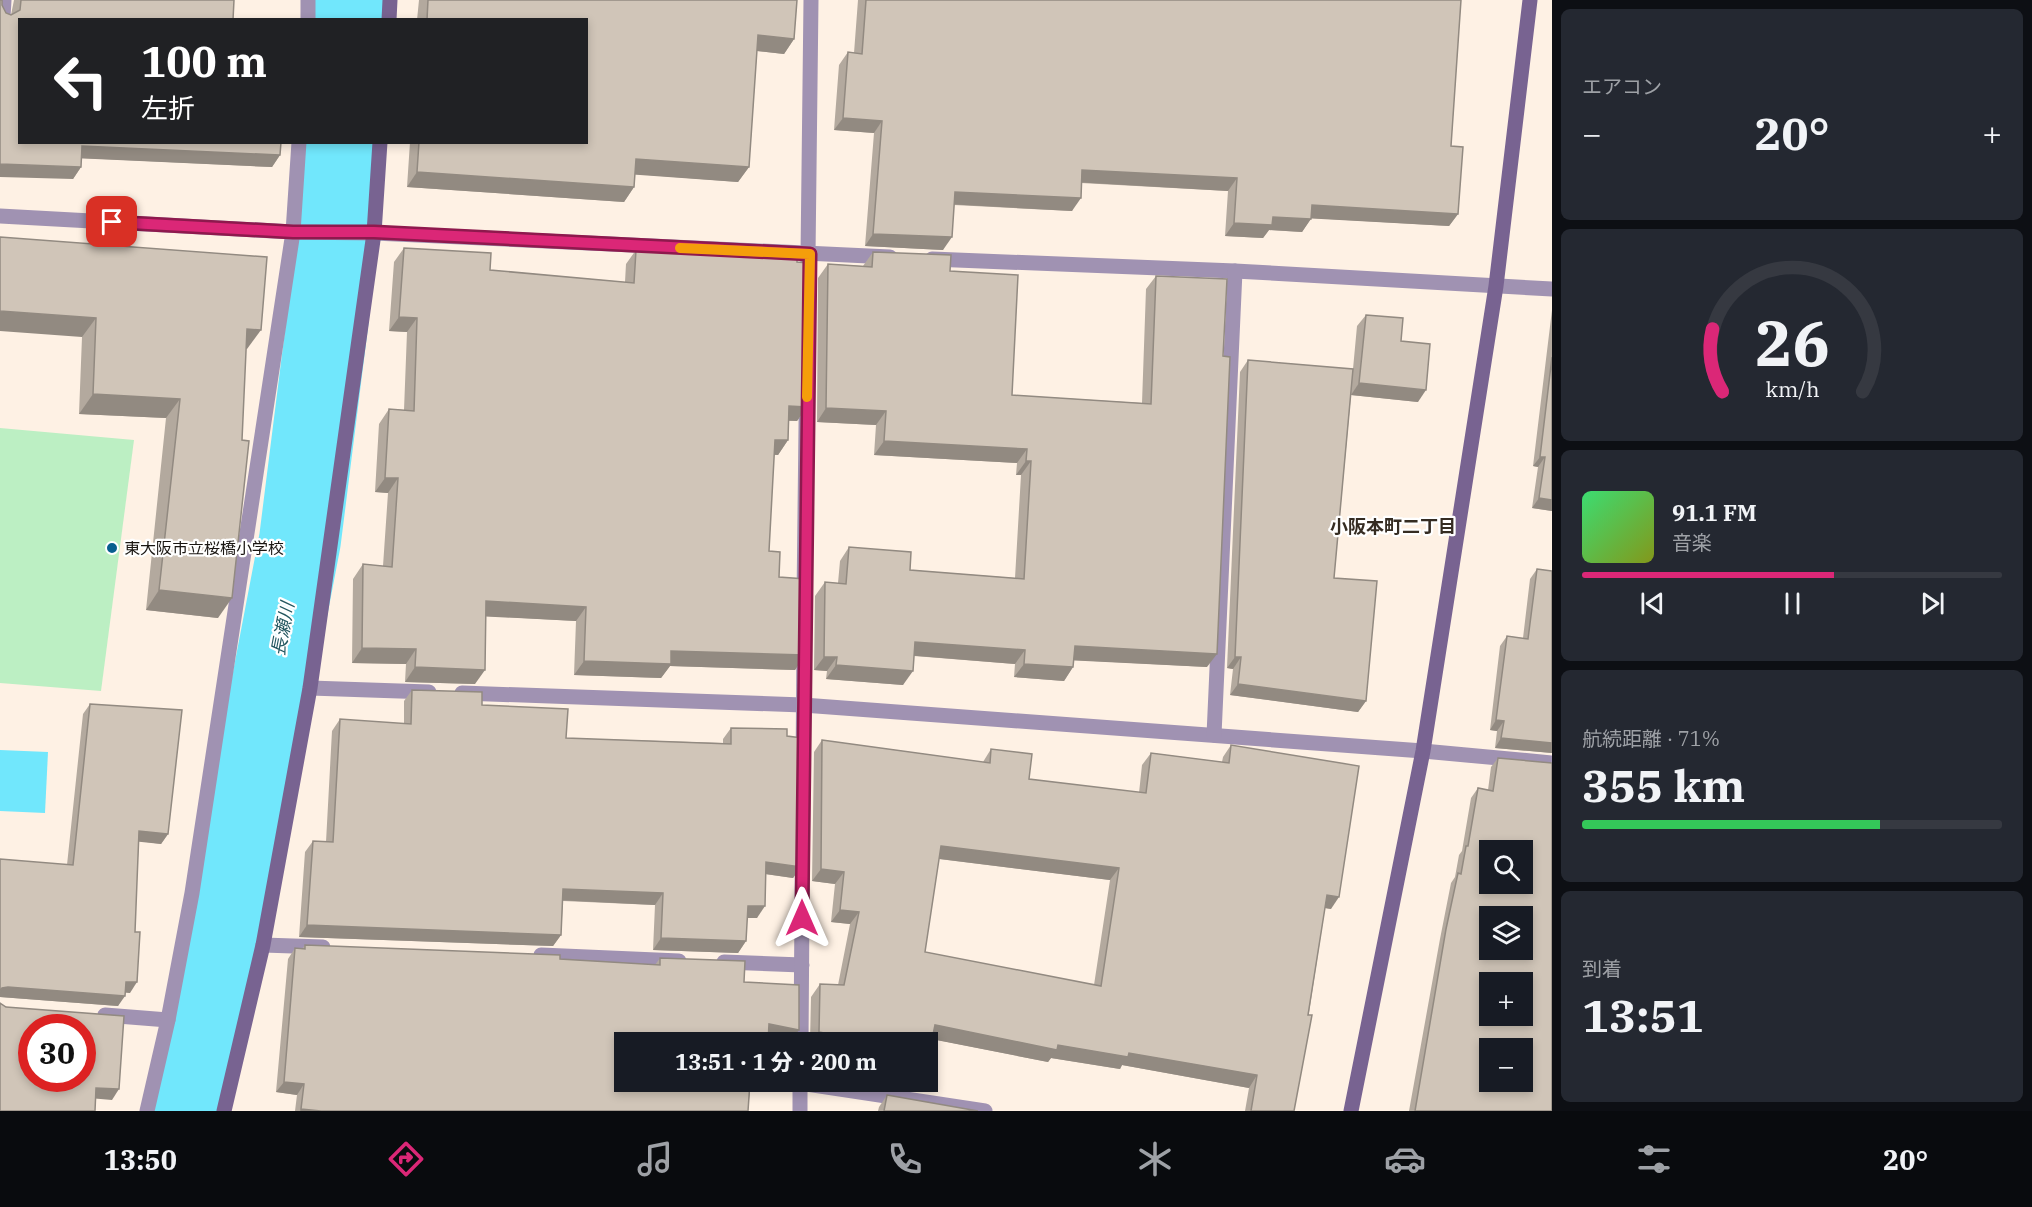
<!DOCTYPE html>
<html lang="ja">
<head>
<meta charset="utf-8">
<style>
  :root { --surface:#171b24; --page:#242831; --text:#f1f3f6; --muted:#9ea1a6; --line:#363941; --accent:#db2777 }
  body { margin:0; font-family:"IBM Plex Serif","Noto Sans JP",serif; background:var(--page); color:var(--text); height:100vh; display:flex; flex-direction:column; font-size:22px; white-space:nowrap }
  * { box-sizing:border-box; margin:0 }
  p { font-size:20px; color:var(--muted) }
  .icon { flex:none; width:33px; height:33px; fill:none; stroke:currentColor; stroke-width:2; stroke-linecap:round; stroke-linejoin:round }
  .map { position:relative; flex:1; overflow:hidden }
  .details { display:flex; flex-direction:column; gap:9px; padding:9px; background:#0d0f14; width:480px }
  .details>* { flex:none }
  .hud { position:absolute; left:18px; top:18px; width:570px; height:126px; border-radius:0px; box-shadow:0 3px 9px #0003; background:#202124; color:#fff; overflow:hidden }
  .tools { position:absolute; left:1479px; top:840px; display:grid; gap:12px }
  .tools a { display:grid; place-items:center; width:54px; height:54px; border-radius:0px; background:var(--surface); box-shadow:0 3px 9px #0003; font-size:30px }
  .speed { position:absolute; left:18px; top:1014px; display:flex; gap:12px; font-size:30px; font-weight:700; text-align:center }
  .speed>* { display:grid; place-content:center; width:78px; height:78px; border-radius:50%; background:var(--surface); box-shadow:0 3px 9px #0003; line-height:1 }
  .speed .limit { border:9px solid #d22; background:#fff; color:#111 }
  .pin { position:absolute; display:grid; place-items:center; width:51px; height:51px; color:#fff; margin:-26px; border-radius:12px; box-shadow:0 3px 9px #0006 }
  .me { position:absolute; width:66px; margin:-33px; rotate:0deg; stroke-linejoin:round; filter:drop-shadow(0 0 4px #0008) }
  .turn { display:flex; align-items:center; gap:21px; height:126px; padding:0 24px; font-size:27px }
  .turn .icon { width:78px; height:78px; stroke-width:2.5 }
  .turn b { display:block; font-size:42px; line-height:51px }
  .big { font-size:45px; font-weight:800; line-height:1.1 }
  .details .tile { flex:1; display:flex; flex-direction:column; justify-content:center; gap:9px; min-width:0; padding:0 21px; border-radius:9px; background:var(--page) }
  .details .dial { align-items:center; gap:0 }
  .dial svg { height:156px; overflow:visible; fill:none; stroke:var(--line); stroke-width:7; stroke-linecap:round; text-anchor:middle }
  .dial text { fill:var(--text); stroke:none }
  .song { display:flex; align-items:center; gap:18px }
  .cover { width:72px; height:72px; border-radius:9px; background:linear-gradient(135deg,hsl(140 70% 55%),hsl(70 70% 35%)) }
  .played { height:6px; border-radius:3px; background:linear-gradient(90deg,var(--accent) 60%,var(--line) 60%) }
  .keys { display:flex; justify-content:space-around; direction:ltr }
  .heat { display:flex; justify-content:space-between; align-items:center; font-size:33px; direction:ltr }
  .charge { height:9px; border-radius:4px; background:linear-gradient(90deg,#34c759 71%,var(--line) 0) }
  .trip { position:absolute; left:614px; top:1032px; width:324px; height:60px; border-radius:0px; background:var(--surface); box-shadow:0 3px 9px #0003; font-weight:800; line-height:60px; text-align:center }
  .dock { display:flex; height:96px; justify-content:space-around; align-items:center; background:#090b0e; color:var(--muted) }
  .dock .icon { width:42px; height:42px }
  .dock .current { color:var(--accent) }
  .dock b { font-size:27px; color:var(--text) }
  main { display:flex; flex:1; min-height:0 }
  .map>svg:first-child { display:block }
  .green { fill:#bcefc3 }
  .water { fill:#71e7fc }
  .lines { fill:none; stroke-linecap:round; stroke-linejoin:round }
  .river { stroke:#71e7fc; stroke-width:82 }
  .street { stroke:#a092b2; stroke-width:15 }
  .secondary { stroke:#786391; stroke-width:15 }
  .wall { fill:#b3a99e; fill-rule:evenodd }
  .shaded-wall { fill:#928a81 }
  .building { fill:#d0c5b8; stroke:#928a81; stroke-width:1.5; fill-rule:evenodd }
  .route-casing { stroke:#8e194d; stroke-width:15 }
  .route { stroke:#db2777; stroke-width:10 }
  .slow { stroke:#f59e0b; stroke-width:10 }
  .poi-dot { fill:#085e8f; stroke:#fff; stroke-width:2 }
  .labels { text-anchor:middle; stroke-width:4.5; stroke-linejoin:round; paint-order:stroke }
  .poi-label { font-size:16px; fill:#1a1612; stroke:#fff; text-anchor:start }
  .neighbourhood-label { font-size:18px; font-weight:bold; fill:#352c22; stroke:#fff }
  .water-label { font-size:18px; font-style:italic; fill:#245760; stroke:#fff }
</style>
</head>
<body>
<main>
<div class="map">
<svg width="1552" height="1111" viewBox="0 0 1552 1111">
  <rect width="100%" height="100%" fill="#fef1e4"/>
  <polygon class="green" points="0,428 134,440 101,691 0,683"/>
  <polygon class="water" points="0,750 48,752 45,813 0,811"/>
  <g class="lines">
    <g class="river">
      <polyline points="349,0 350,20"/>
      <polyline points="188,1111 202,1052 300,540 328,317 341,142"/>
    </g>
    <g class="street">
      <polyline points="3,17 4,0"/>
      <polyline points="308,20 308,0"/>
      <polyline points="0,216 293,232 374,233 890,257"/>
      <polyline points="932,259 1235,271 1552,289"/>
      <polyline points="804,599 811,0"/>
      <polyline points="310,688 429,692"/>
      <polyline points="462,693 803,705 1423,751 1552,763"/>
      <polyline points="1214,735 1235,271"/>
      <polyline points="263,945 323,947"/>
      <polyline points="541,955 679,961"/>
      <polyline points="724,962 802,965"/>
      <polyline points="105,1015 168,1020"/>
      <polyline points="801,1042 804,638"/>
      <polyline points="800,1083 985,1111"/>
      <polyline points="147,1111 168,1020 192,893 293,232 299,142"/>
      <polyline points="800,1111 800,1082"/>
    </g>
    <g class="secondary">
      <polyline points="389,20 390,0"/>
      <polyline points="224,1111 263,945 310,688 374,233 380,142"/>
      <polyline points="1351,1111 1423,751 1496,286 1530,0"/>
    </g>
  </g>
  <g class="wall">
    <polygon points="14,0 234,0 20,20 280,155 272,167 81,158 81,167 73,179 2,5 6,13 11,15"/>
    <polygon points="419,0 797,0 794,39 784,54 757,51 749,167 738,182 635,174 634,187 624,202 407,187 410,142 586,142 586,20 417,20"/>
    <polygon points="858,0 1461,0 1451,146 1458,214 1449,226 1311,218 1302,232 1269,230 1263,238 1225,236 1228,191 1081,183 1072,211 954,205 943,250 865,246 874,133 834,130 839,65 848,52 854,53"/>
    <polygon points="0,237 247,349 246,349 218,618 146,610 166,418 79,414 82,337"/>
    <polygon points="404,248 490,270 625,282 626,264 636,250 807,407 797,421 789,421 788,440 778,455 774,455 769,551 779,577 805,655 795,670 670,666 661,678 574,675 576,621 486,616 475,684 405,682 406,664 352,663 353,579 363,564 383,566 388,493 375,492 379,424 389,409 404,410 407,332 389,331 394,262"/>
    <polygon points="873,252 950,271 1012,395 1142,403 1146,289 1156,276 1207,667 1074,660 1073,667 1064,681 1014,677 1015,664 914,656 903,685 826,679 827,671 814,670 815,596 825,582 838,583 840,561 849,547 910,570 1015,578 1021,475 1016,475 1017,463 874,455 876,425 817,422 818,278 828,264 863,266"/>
    <polygon points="1552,310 1552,511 1532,508 1538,467 1533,466"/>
    <polygon points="1366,315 1401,341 1418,402 1351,395 1334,578 1366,701 1358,712 1230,695 1233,669 1227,668 1240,372 1248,360 1353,369 1357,326"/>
    <polygon points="1537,569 1552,571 1552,753 1495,748 1497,731 1490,730 1500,646 1507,636 1523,638 1530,579"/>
    <polygon points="412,690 482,705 566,738 723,743 723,739 731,728 787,736 801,867 793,878 765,874 757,918 747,918 746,941 738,953 653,950 655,905 563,901 561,935 553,946 299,937 305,852 313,841 326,842 332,731 340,719 404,724 404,701"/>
    <polygon points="90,704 168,834 161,844 139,841 130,993 125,992 118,1006 0,997 67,865 83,714"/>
    <path d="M 822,740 L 983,762 L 991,749 L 1029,779 L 1139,793 L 1142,765 L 1151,753 L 1222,762 L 1223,757 L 1231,745 L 1331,909 L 1325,908 L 1294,1111 L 1245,1111 L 1249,1088 L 1122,1065 L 1120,1069 L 1051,1058 L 1048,1062 L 932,1039 L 927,1042 L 810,1042 L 811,997 L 820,984 L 838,985 L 850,924 L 831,922 L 835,884 L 812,881 L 814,752 ZM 939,859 L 1110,880 L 1094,985 L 925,952 Z"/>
    <polygon points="1498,758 1552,1111 1409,1111 1440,939 1451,883 1455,877 1459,855 1462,851 1471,798 1478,788 1488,790 1491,767"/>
    <polygon points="305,945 560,959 655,965 660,958 744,982 791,1041 768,1036 758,1090 750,1090 748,1111 295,1111 297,1095 276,1092 288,959 295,948 302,949"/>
    <polygon points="887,1095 978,1111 878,1111 879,1107"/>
  </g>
  <g class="shaded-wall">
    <polygon points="758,35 794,39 784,54 748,50"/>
    <polygon points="843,118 882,121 874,133 834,130"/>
    <polygon points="82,146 280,155 272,167 73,158"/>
    <polygon points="636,159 749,167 738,182 626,174"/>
    <polygon points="0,164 81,167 73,179 0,177"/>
    <polygon points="1082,170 1237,178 1228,191 1073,182"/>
    <polygon points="417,172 634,187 624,202 407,187"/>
    <polygon points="955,192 1081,198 1072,211 946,204"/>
    <polygon points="1312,205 1458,214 1449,226 1303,218"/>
    <polygon points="1273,217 1311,219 1302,232 1269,230 1263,238 1225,236 1234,223"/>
    <polygon points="873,234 952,237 943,250 865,246"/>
    <polygon points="0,311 96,318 82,337 0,331"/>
    <polygon points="399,317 417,318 407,332 389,331"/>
    <polygon points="247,329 261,330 247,349 234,348"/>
    <polygon points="1359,383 1426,390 1418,402 1351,395"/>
    <polygon points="93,394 180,399 166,418 79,414"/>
    <polygon points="789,406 807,407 797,421 779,420"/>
    <polygon points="826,408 886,411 876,425 817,422"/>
    <polygon points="775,440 788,440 778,455 765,454"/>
    <polygon points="884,441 1027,449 1017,463 874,455"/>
    <polygon points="1540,457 1545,457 1538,467 1533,466"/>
    <polygon points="1026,461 1031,461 1021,475 1016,475"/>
    <polygon points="385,478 398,478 388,493 375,492"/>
    <polygon points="1539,498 1552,500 1552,511 1532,508"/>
    <polygon points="159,590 232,598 218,618 146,610"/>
    <polygon points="486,601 586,607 576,621 476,616"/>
    <polygon points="915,642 1025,650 1015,664 905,655"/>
    <polygon points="1075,646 1217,654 1207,667 1065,660"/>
    <polygon points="362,648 416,649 406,664 352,663"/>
    <polygon points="671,651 805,655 795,670 670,666 661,678 574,675 584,661"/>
    <polygon points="824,657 837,657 827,671 814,670"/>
    <polygon points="1235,657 1241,657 1233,669 1227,668"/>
    <polygon points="1024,664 1073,667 1064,681 1014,677"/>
    <polygon points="836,665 913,671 903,685 826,679"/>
    <polygon points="415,667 485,670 475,684 405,682"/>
    <polygon points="1238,684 1366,701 1358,712 1230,695"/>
    <polygon points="1496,720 1504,721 1497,731 1490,730"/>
    <polygon points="1501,738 1552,743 1552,753 1495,748"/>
    <polygon points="139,831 168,834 161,844 132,841"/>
    <polygon points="941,846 1119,868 1110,880 932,858"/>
    <polygon points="766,862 801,867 793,878 758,873"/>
    <polygon points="821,869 844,872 835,884 812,881"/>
    <polygon points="563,889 663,893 655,905 555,900"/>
    <polygon points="1327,895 1339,897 1331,909 1319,907"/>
    <polygon points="748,906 765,906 757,918 740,918"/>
    <polygon points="840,910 859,912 850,924 831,922"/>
    <polygon points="307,925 561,935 553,946 299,937"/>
    <polygon points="661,938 746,941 738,953 653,950"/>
    <polygon points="126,982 137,982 130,993 119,992"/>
    <polygon points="8,987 125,996 118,1006 0,997 0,992 2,988"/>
    <polygon points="769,1024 799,1030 791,1041 761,1035"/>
    <polygon points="935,1025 1058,1045 1129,1053 1257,1075 1249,1088 1122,1065 1120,1069 1051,1058 1048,1062 926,1038"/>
    <polygon points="819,1032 870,1042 812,1042"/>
    <polygon points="284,1082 304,1084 297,1095 276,1092"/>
    <polygon points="748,1082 764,1082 758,1090 743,1090"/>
    <polygon points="96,1088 119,1089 112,1100 89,1098"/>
    <polygon points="301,1109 321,1111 300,1111"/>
  </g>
  <g class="building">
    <polygon points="0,0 2,0 2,5 6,13 11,15 20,10 21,0 234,0 233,20 20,20 20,142 281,142 280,155 82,146 81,167 0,164"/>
    <polygon points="428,0 797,0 794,39 758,35 749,167 636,159 634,187 417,172 419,142 586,142 586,20 427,20"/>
    <polygon points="866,0 1461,0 1451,146 1463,147 1458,214 1312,205 1311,219 1273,217 1272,225 1234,223 1237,178 1082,170 1081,198 955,192 952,237 873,234 882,121 843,118 848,52 862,54"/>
    <polygon points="0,237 267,257 261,330 247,329 242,440 249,441 232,598 159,590 180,399 93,394 96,318 0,311"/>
    <polygon points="404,248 491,253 490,270 634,283 636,250 708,255 797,258 797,262 809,263 807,407 789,406 788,440 775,440 769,551 780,552 779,577 806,579 805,655 671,651 671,664 584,661 586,607 486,601 485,670 415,667 416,649 362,648 363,564 392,567 398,478 385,478 389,409 414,411 417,318 399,317"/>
    <polygon points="873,252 951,255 950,271 1018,275 1012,395 1151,404 1156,276 1227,279 1223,356 1230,357 1217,654 1075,646 1073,667 1024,664 1025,650 915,642 913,671 836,665 837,657 824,657 825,582 846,584 849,547 911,552 910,570 1024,579 1031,461 1026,461 1027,449 884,441 886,411 826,408 828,264 872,267"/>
    <polygon points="1366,315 1403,318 1401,341 1430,344 1426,390 1359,383"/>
    <polygon points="1552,357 1552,500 1539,498 1545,457 1540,457"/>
    <polygon points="1248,360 1353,369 1334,578 1377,581 1366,701 1238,684 1241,657 1235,657"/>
    <polygon points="1537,569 1552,571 1552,743 1501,738 1504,721 1496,720 1507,636 1528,639"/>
    <polygon points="412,690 482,692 482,705 568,709 566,738 731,744 731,728 787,729 787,736 802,738 801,867 766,862 765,906 748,906 746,941 661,938 663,893 563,889 561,935 307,925 313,841 333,842 340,719 411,724"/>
    <polygon points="90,704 182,710 168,834 139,831 135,932 140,932 137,982 126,982 125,996 8,987 2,988 0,992 0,859 73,865"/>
    <path d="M 822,740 L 990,763 L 991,749 L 1032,754 L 1029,779 L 1146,793 L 1151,753 L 1229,763 L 1231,745 L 1359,766 L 1339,897 L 1327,895 L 1308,1015 L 1312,1015 L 1294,1111 L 1251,1111 L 1257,1075 L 1129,1053 L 1128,1057 L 1058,1045 L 1057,1050 L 935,1025 L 929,1054 L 927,1054 L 927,1042 L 870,1042 L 819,1032 L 820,984 L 844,985 L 859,912 L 840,910 L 844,872 L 821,869 ZM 941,846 L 1119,868 L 1101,986 L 925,952 Z"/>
    <path d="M 1498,758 L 1552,763 L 1552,1111 L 1415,1111 L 1446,929 L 1458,873 L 1461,874 L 1466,846 L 1468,846 L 1478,788 L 1493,791 ZM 1490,850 L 1522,850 L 1522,884 L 1490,884 ZM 1490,916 L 1522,916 L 1522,950 L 1490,950 ZM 1490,982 L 1522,982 L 1522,1016 L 1490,1016 ZM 1490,1048 L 1522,1048 L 1522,1082 L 1490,1082 Z"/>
    <polygon points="305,945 560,955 560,959 660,965 660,958 745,961 744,982 799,985 799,1030 769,1024 768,1042 624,1042 624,1082 750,1082 748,1111 321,1111 301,1109 304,1084 284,1082 295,948 305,949"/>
    <path d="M 0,1003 L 6,1007 L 124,1016 L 119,1089 L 96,1088 L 95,1111 L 0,1111 ZM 32,1028 L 82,1028 L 82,1078 L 32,1078 Z"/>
    <polygon points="887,1095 978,1111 884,1111"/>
  </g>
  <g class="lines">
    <g class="route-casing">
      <polyline id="route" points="112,222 293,232 374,232 810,254 802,918"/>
    </g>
    <use href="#route" class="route"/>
    <polyline class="slow" points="680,248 810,254 807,397"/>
  </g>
  <circle class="poi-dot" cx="112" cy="548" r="6"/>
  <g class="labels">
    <g class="poi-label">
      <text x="124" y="554">東大阪市立桜橋小学校</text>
    </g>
    <g class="neighbourhood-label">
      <text x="1393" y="533">小阪本町二丁目</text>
    </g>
    <g class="water-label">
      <text transform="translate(283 629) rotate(-79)" y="6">長瀬川</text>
    </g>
  </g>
</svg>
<div class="tools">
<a><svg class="icon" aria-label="search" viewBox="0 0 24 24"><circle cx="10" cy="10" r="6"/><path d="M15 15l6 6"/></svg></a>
<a><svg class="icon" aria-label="layers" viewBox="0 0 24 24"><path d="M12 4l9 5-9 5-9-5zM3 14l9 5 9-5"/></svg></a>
<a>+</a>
<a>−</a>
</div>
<div class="speed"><div class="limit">30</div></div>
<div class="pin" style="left:112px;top:222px;background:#d93025"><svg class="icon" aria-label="arrive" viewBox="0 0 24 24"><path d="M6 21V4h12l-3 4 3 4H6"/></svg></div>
<svg class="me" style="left:802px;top:918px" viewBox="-20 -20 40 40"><path d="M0-17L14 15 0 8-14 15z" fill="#db2777" stroke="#fff" stroke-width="4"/></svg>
<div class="trip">13:51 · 1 分 · 200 m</div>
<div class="hud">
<div class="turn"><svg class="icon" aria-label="left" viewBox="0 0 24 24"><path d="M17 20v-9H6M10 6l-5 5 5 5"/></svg><div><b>100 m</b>左折</div></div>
</div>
</div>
<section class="details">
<div class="tile"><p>エアコン</p>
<div class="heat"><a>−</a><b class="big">20°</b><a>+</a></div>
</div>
<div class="tile dial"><svg viewBox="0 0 100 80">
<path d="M14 69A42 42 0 1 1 86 69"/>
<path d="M14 69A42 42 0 0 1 9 37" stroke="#db2777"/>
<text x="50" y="56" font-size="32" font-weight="700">26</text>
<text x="50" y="72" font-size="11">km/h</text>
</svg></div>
<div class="tile">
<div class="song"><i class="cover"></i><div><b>91.1 FM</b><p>音楽</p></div></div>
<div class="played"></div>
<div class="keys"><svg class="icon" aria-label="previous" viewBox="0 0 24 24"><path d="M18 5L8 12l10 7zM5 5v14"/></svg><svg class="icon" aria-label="pause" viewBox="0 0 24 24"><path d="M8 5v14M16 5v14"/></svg><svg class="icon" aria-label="next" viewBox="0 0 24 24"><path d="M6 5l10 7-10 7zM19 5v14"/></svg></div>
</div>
<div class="tile"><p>航続距離 · 71%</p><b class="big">355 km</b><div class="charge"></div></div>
<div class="tile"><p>到着</p><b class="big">13:51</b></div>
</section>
</main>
<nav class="dock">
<b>13:50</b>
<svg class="icon current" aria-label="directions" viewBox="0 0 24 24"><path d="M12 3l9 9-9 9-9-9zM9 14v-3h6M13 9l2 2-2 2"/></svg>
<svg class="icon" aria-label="music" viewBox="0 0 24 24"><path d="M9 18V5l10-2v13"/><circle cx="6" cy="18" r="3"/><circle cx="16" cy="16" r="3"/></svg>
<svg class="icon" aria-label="phone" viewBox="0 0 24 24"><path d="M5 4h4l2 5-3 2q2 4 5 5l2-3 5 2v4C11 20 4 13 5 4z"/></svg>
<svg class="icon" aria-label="climate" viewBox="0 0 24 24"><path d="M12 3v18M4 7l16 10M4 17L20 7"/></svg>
<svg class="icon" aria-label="car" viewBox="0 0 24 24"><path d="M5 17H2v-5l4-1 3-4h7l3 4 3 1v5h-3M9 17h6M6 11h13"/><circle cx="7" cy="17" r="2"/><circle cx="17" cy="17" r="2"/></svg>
<svg class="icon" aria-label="filters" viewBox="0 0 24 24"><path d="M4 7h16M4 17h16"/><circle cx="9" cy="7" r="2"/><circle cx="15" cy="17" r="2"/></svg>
<b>20°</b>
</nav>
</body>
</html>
